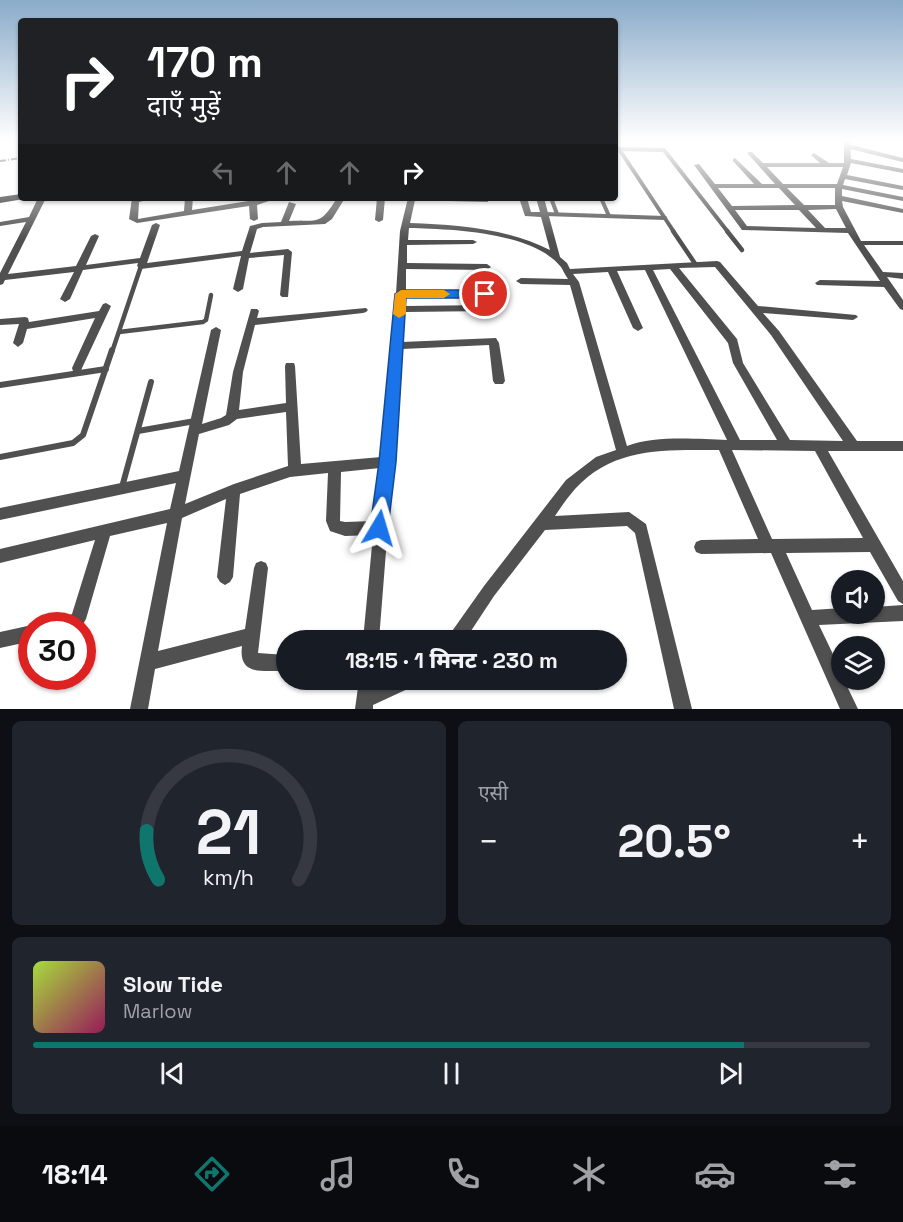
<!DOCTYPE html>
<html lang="hi">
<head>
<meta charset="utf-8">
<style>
  :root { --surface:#171b24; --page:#20242c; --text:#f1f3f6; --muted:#9ea1a6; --line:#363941; --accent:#0f766e }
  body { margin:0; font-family:"Space Grotesk","Noto Sans Devanagari",sans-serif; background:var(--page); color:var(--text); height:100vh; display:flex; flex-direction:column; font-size:22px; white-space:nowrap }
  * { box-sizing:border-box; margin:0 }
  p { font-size:20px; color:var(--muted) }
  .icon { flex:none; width:33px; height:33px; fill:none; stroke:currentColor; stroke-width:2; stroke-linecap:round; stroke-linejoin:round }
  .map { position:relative; height:709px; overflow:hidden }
  .sheet { display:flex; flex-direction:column; gap:12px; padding:12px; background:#0d0f14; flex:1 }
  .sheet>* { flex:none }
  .top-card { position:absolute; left:18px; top:18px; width:600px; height:183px; border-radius:6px; box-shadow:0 2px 4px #0004; background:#202124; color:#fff; overflow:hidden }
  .fabs { position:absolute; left:831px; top:570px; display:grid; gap:12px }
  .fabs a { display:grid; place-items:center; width:54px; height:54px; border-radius:50%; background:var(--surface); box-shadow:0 2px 4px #0004; font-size:30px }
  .speed { position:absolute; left:18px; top:612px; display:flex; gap:12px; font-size:30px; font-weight:700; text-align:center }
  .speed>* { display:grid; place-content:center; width:78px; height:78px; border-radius:50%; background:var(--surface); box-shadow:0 2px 4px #0004; line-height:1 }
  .speed .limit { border:9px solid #d22; background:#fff; color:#111 }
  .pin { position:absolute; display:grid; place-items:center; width:51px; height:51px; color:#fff; margin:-26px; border:3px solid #fff; border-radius:50%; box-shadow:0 2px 6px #0007 }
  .me { position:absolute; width:66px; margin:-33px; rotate:7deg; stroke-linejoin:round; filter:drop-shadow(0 0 4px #0008) }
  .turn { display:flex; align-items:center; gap:21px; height:126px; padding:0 30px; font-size:27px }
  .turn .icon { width:78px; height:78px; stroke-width:2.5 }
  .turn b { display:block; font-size:42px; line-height:51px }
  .lanes { display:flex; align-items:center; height:57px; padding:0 30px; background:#0003; justify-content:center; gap:30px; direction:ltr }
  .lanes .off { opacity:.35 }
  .big { font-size:45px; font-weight:800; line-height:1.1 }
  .sheet .card { flex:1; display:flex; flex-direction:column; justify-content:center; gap:9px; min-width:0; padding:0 21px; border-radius:9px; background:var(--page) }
  .sheet .dial { align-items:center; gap:0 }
  .dial svg { height:156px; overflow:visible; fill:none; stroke:var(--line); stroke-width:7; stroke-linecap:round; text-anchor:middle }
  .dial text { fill:var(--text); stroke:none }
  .song { display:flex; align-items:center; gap:18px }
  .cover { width:72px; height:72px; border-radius:9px; background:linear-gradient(135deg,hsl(80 70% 55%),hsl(330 70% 35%)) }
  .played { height:6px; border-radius:3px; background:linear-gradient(90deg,var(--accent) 85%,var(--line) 85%) }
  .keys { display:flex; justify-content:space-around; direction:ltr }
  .heat { display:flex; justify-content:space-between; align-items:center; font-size:33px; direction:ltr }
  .sheet .tiles { flex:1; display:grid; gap:12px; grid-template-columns:1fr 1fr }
  .card:last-child { grid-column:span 2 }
  .trip { position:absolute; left:276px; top:630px; width:351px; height:60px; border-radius:30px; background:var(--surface); box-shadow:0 2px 4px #0004; font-weight:800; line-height:60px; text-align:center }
  .tab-bar { display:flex; height:96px; justify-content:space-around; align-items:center; background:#090b0e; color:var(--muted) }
  .tab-bar .icon { width:42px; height:42px }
  .tab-bar .on { color:var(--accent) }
  .tab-bar b { font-size:27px; color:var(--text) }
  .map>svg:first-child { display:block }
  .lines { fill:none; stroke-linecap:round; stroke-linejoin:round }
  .lane-far2 { stroke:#505050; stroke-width:4 }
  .lane-far1 { stroke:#505050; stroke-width:4.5 }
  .lane { stroke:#505050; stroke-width:6 }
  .street { fill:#505050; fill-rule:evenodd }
  .secondary { fill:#1d1d1d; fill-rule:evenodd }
  .rail { stroke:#000; stroke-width:2; stroke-dasharray:6 2 1 2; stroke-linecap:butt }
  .route { fill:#1a73e8; stroke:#114b97; stroke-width:1.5 }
  .slow { fill:#f59e0b }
</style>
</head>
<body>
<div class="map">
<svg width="903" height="709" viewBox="0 0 903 709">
  <rect width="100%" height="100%" fill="#fff"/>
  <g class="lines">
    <g class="lane-far2">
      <polyline points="847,146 903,160"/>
      <polyline points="615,149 664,150 728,232"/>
      <polyline points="619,149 674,232"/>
      <polyline points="551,198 557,214"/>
      <polyline points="601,198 609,216"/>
      <polyline points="545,214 665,218"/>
    </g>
    <g class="lane-far1">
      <polyline points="673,231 696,265"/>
      <polyline points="727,231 742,250"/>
      <polyline points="119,332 203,322 206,320 211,295"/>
      <polyline points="112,352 141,266"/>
    </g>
    <g class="lane">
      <polyline points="0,385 106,369"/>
      <polyline points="138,431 195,421"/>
      <polyline points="0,457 73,443 83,435 112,350"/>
      <polyline points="122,487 151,382"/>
    </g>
    <g class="street">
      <path d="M 844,140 L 850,140 L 851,159 L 903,169 L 903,173 L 851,163 L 847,175 L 903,186 L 903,190 L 845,179 L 843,185 L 903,197 L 903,201 L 842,189 L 842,196 L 903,209 L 903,213 L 842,201 L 843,207 L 861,241 L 903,241 L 903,245 L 864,245 L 883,272 L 903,273 L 903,279 L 887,277 L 903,300 L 903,310 L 900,309 L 884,287 L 817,285 L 815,283 L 820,280 L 880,281 L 848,233 L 742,230 L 694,165 L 699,164 L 715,184 L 754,184 L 733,161 L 733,159 L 735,158 L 762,184 L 775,184 L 748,154 L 748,152 L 752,152 L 763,163 L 820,163 L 811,155 L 814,153 L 829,163 L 844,163 ZM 767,167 L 843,167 L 837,184 L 783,184 ZM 718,188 L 779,188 L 795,205 L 732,206 ZM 787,188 L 835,188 L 835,205 L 804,205 ZM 836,209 L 846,228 L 825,228 L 808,210 ZM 735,210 L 799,210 L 816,228 L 747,226 Z"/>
      <path d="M 38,198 L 46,198 L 8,274 L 76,266 L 91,236 L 95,234 L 99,236 L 86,265 L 140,258 L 152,225 L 156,223 L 160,225 L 147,263 L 242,251 L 250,226 L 262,223 L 281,222 L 289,202 L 296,204 L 289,221 C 320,220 320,225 337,198 L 345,198 L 332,219 L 325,224 L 263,227 L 257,229 L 250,253 L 288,249 L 292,252 L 288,297 L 282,297 L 280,295 L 284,255 L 249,258 L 243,289 L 238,292 L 233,289 L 241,256 L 141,269 L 137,266 L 138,263 L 83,270 L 70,299 L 65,302 L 60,299 L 74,272 L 5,280 L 3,284 L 0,285 L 0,273 L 26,222 L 0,226 L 0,222 L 29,217 Z"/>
      <polygon points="132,198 155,198 139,202 138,219 184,211 185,198 193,198 192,210 261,199 261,198 269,198 269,201 257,205 258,219 254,221 250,219 249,206 137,223 129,219"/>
      <polygon points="377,198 385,198 383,220 379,222 375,220"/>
      <path d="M 408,198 L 488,198 L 488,202 L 485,202 L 415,200 L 410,223 C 458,225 506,228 550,250 L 541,217 L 525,216 L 519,198 L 527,198 L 531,212 L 540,212 L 536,198 L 544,198 L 560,257 L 567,263 L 570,269 L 717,261 L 720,262 L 758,306 L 856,315 L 858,317 L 853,320 L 763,313 L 779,331 L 857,441 L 903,441 L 903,451 L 828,451 L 903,581 L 903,604 L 898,601 L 870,552 L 786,553 L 812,610 L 842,608 L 842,614 L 874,614 L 874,607 L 903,605 L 903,621 L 819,625 L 842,673 L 842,680 L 844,680 L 858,709 L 840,709 L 771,553 L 701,554 L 696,552 L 694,547 L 696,542 L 701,540 L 758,539 L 719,450 C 666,450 614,446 575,489 C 568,497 561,507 555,516 L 629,512 L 646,524 L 692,709 L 674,709 L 635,533 L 627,526 L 545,530 L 494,596 L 465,640 L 448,640 L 450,634 L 484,586 L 566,480 L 596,457 L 616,450 L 570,285 L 521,284 L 516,281 L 521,278 L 568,279 C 565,275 563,270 561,267 C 533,232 451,229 409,228 L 408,240 L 473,240 L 477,242 L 473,244 L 407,245 L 407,263 L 487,264 L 491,267 L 487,270 L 406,269 L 406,291 L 485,291 L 490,294 L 485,297 L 405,297 L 405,306 L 489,305 L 494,308 L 489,311 L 405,312 L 402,342 L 496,338 L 499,343 L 505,381 L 503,384 L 495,384 L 493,381 L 489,345 L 402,349 L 379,640 L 363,640 L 373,535 L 345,536 L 330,531 L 326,521 L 328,473 L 290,477 L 240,494 L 233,577 L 230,582 L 225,585 L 220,582 L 217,577 L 226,499 L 182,518 L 158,651 L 245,629 L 254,568 L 256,563 L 261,561 L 266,563 L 268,568 L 258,653 L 286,655 L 286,671 C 264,670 238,677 242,646 L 155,669 L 148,709 L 130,709 L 167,523 L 110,536 L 86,619 L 82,626 L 61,626 L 63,620 L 72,614 L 95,540 L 0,563 L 0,549 L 170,509 L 176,483 L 0,520 L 0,508 L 179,471 L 211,330 L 216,327 L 221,330 L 202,424 L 221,418 L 226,415 L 233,372 L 251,309 L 257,309 L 259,311 L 257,318 L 366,308 L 368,310 L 366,312 L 363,313 L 255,325 L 243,372 L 239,410 L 286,403 L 285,366 L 286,363 L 294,363 L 295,366 L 301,464 L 381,457 L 395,309 L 400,231 ZM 715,267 L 771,335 L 843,441 L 790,440 L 743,363 L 737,339 L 679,268 ZM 670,269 L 728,343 L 733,363 L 777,440 L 740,440 L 653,270 ZM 645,270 L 727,440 C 698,439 655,435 627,446 L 579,282 L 573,274 L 608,272 L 633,328 L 638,331 L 643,328 L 617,271 ZM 286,412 L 288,466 L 234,484 L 185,504 L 199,434 L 229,425 L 237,419 ZM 732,450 L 815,451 L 863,538 L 772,539 ZM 380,468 L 374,521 L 345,522 L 340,521 L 341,472 Z"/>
      <polygon points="106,303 111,306 82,368 81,371 73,371 72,368 95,318 27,329 23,343 18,347 13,343 19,324 0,325 0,319 25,317 28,318 29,322 99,311 103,304"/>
      <polygon points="32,625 33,626 32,626 32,641 0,648 0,632"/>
      <polygon points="359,680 376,680 376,686 390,680 417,680 414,686 373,705 373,709 355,709"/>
    </g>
    <polygon class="secondary" points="21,194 21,198 24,199 0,203 0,197"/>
    <polyline class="rail" points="0,161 21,158"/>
  </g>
  <linearGradient id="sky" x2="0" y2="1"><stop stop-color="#8aabca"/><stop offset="0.59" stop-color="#fff"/><stop offset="1" stop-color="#fff" stop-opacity="0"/></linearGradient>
  <rect width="903" height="239" fill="url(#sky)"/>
  <polygon class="route" points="401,290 485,290 491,294 485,298 406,298 396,462 388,528 386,534 379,536 373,534 370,528 379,462 395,294"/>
  <polygon class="slow" points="401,290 444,290 450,294 444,298 406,298 406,314 399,318 393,314 395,294"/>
</svg>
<div class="fabs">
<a><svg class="icon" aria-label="sound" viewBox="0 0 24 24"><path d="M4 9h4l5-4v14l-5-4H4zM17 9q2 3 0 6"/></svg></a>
<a><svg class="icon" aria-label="layers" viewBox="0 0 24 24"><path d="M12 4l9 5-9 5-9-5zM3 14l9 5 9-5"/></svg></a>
</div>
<div class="speed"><div class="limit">30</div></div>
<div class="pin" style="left:485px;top:294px;background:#d93025"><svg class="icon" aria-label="arrive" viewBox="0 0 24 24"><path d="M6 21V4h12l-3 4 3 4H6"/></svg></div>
<svg class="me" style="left:379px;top:528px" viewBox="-20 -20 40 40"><path d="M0-17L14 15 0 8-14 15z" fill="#1a73e8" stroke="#fff" stroke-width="4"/></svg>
<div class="trip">18:15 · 1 मिनट · 230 m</div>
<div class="top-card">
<div class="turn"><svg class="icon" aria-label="right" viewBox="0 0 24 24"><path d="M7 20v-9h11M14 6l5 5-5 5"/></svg><div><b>170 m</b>दाएँ मुड़ें</div></div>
<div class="lanes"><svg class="icon off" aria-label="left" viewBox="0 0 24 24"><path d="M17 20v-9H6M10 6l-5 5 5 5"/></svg><svg class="icon off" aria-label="ahead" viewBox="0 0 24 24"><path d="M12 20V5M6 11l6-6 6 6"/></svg><svg class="icon off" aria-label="ahead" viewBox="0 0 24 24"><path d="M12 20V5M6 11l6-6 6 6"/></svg><svg class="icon" aria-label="right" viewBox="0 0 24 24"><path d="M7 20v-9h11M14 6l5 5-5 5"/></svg></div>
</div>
</div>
<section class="sheet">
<div class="tiles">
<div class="card dial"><svg viewBox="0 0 100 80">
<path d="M14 69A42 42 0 1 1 86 69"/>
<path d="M14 69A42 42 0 0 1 8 44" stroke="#0f766e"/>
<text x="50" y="56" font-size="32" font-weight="700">21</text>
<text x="50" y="72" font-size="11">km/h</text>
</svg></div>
<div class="card"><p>एसी</p>
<div class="heat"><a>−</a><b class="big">20.5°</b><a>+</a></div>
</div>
<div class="card">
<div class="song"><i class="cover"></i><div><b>Slow Tide</b><p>Marlow</p></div></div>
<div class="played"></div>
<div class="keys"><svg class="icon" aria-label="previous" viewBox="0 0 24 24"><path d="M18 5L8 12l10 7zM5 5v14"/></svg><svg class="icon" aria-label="pause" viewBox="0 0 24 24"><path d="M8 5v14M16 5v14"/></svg><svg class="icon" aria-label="next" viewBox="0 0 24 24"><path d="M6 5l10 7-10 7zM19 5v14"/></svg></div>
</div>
</div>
</section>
<nav class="tab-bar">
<b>18:14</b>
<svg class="icon on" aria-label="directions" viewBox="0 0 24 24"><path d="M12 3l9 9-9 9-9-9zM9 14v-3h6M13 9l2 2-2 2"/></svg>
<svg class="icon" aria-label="music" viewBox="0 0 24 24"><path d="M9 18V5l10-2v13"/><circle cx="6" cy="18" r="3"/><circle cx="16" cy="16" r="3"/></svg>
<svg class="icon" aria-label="phone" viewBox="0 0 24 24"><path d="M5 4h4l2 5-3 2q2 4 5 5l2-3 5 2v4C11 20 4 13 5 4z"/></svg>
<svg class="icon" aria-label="climate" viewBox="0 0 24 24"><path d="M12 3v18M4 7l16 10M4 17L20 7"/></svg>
<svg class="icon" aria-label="car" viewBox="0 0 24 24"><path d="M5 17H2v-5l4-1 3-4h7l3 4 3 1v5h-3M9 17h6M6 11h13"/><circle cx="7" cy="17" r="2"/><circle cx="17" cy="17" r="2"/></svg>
<svg class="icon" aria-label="filters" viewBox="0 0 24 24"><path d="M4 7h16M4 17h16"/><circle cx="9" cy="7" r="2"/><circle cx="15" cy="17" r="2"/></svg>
</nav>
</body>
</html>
